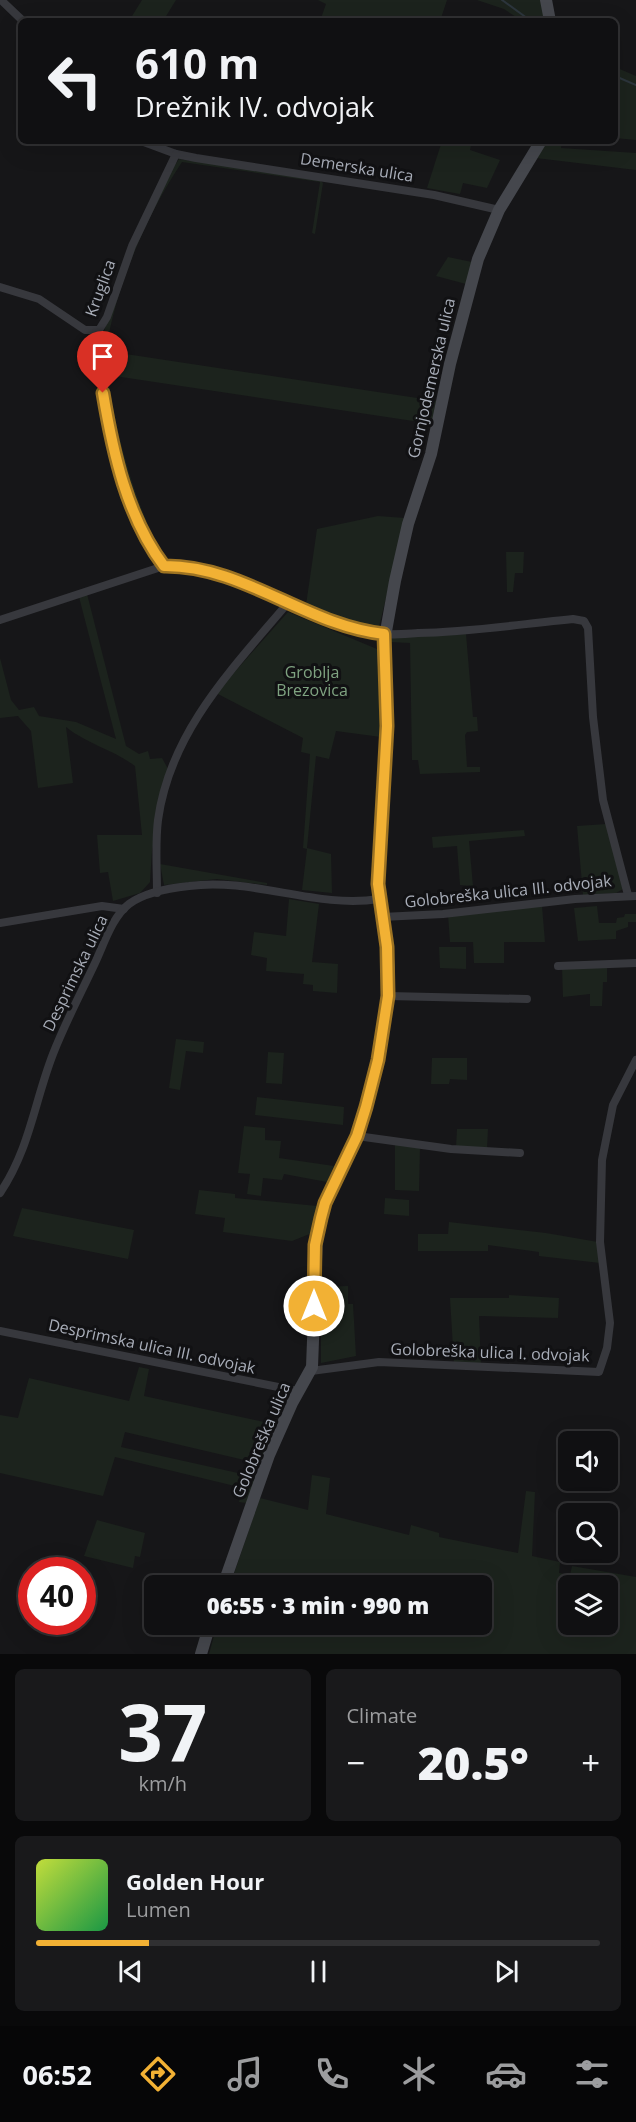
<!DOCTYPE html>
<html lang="en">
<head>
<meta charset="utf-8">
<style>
  :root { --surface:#101012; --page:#19191b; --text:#f1f3f6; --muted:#9c9d9f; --line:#303032; --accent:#f2b134 }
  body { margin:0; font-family:"Open Sans",sans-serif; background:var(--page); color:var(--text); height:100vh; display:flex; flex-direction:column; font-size:22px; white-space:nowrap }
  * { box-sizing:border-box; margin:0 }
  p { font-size:20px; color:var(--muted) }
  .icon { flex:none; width:33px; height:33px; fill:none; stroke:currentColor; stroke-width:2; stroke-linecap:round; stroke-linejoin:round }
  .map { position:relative; height:1654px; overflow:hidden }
  .details { display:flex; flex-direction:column; gap:15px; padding:15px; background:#09090a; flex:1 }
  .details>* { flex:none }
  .top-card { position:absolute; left:18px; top:18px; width:600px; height:126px; border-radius:9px; box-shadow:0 6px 24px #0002,0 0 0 2px var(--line); background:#101012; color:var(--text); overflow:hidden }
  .controls { position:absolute; left:558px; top:1431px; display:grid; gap:12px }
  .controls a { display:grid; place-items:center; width:60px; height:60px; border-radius:9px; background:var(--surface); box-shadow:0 6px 24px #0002,0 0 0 2px var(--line); font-size:30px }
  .speed { position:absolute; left:18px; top:1557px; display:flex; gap:12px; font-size:30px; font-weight:700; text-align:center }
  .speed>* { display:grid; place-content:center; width:78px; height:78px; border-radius:50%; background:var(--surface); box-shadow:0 6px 24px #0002,0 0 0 2px var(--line); line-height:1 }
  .speed .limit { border:9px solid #d22; background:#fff; color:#111 }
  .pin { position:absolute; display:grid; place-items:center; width:51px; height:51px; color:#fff; margin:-62px -26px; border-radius:50% 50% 50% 0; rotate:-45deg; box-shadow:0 0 6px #0007 }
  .pin .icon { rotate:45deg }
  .me { position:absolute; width:66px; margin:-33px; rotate:0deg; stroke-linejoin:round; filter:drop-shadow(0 0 4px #0008) }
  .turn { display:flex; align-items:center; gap:21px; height:126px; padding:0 18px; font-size:27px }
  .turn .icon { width:78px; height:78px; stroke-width:2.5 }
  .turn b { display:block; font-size:42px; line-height:51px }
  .big { font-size:45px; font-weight:800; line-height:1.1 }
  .details .card { flex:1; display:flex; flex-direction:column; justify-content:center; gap:9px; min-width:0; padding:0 21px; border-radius:9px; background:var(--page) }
  .details .dial { align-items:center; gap:0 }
  .dial b { font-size:78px; line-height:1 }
  .song { display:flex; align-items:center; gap:18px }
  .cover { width:72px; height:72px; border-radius:9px; background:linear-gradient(135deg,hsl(70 70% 55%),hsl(140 70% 35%)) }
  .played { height:6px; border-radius:3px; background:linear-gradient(90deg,var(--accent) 20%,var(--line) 20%) }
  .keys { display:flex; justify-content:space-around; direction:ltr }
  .heat { display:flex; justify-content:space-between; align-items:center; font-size:33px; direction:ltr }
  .details .tiles { flex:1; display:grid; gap:15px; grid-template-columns:1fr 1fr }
  .card:last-child { grid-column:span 2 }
  .trip { position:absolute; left:144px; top:1575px; width:348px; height:60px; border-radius:9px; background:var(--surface); box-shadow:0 6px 24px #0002,0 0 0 2px var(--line); font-weight:800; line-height:60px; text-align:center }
  .dock { display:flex; height:96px; justify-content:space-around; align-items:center; background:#060607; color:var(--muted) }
  .dock .icon { width:42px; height:42px }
  .dock .on { color:var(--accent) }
  .dock b { font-size:27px; color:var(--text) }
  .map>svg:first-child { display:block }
  .green { fill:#1c231d; fill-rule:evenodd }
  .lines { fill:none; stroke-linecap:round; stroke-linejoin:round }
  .stream { stroke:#2c353c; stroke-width:2 }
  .street { stroke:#37383d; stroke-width:8 }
  .secondary { stroke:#45474d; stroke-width:12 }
  .route-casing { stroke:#9d7322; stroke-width:15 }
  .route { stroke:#f2b134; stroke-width:10 }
  .labels { text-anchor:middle; stroke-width:6; stroke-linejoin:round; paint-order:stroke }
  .street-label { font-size:16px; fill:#a8adb8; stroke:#111113 }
  .park-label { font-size:16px; fill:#7fa381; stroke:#111113 }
</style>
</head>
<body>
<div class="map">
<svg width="636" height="1654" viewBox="0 0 636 1654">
  <rect width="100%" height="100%" fill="#161618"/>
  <g class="green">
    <polygon points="142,0 176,0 163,21 129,21"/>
    <polygon points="318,0 447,0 440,21 320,21 326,4"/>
    <polygon points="477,0 541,0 546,21 522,21 504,9"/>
    <polygon points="615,67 636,76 636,140 615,138"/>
    <polygon points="442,141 472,141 470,150 500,160 487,188 463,183 460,194 427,188"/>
    <polygon points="545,141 562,141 561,148 636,153 636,170 536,158"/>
    <path d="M 179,159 L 320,180 L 323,183 L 315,234 L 312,233 L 320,182 L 182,162 C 147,214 115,288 106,351 L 437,401 L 433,424 L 108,375 C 114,429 138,516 167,562 C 127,526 113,435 106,384 C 104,372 101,359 101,348 C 102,331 110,316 116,300 C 131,255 151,197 179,159 Z"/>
    <polygon points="448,257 472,262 466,284 436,276"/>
    <polygon points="378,516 405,518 379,627 373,629 306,605 317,529"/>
    <polygon points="506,552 524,552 523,573 515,573 513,592 507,592"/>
    <path d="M 87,594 L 126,746 L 139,754 L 148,751 L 150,759 L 162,758 L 168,769 L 152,851 L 150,882 L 140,893 L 113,901 L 108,872 L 100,873 L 97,835 L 142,835 L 135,766 C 114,750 87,744 66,727 L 73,783 L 38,788 L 31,731 L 18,716 L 0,718 L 0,658 L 11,700 L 19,710 L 34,707 L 39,716 L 76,722 L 116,739 L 79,597 Z"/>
    <polygon points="288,612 377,649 381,737 336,731 329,759 316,756 307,848 331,854 332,893 302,890 307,849 303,848 310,754 301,752 303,738 216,693"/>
    <polygon points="466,634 473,717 477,717 478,731 467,732 465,735 467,767 480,767 480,772 420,774 418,760 412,760 410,643 390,642 390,637"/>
    <polygon points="606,824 623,889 616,893 583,895 577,826"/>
    <polygon points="524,830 525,836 469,841 473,886 460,885 457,846 433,848 432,837"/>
    <polygon points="160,864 267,883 267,885 217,879 164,885"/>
    <polygon points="289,899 319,904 312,962 338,964 337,993 313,991 313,985 303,984 304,974 266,971 267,958 251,955 254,932 286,936"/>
    <polygon points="542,906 545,942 504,942 504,963 474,963 473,942 450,942 448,915"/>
    <polygon points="597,906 599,923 616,923 617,918 624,917 625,914 636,914 636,922 628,922 628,927 616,931 616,939 578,941 574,908"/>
    <polygon points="439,947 466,947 466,969 440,968"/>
    <polygon points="607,966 607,982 603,982 602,1006 590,1006 590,994 563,997 562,968"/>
    <polygon points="176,1039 204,1042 203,1053 186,1051 180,1090 169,1088"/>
    <polygon points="268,1052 284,1053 282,1084 266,1083"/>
    <polygon points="432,1058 467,1058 467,1080 450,1079 449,1084 431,1084"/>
    <polygon points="257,1097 344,1107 343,1125 255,1115"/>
    <polygon points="244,1126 265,1128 265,1140 281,1141 279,1158 334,1166 327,1182 284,1174 282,1180 263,1178 261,1196 247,1194 250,1174 238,1173"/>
    <polygon points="457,1129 488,1129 487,1149 456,1147"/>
    <polygon points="395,1144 420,1147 419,1191 395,1190"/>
    <polygon points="199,1190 235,1194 235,1198 317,1206 312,1233 292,1241 223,1232 225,1218 195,1214"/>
    <polygon points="385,1198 409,1200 409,1216 384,1214"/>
    <polygon points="22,1208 134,1230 128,1259 13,1236"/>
    <polygon points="449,1222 546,1233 598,1242 600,1263 539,1256 539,1252 488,1245 488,1251 418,1251 418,1234 448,1234"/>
    <polygon points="348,1286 348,1304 353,1304 356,1356 321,1363 321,1287"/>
    <polygon points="509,1295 559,1298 558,1318 479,1316 481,1366 454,1364 450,1298 509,1298"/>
    <polygon points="139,1367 149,1369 144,1396 278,1425 261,1464 125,1432 121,1447 256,1477 246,1503 239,1502 243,1488 115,1457 103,1496 0,1473 0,1415 18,1418 29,1378 129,1401"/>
    <path d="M 312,1475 L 330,1478 L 326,1514 L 409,1535 L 411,1525 L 439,1533 L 439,1537 L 518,1553 L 526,1491 L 535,1492 L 532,1556 L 560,1562 L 559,1573 L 570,1575 L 572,1566 L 636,1577 L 636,1654 L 209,1654 L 217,1625 L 482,1624 L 482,1586 L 230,1585 L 260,1498 L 308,1510 ZM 568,1586 L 608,1586 L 608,1624 L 568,1624 Z"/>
    <polygon points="97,1520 145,1533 140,1557 135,1556 133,1568 84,1556"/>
  </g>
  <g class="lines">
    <g class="stream">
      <polyline points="502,0 531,21"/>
      <polyline points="615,76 636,85"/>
    </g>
    <g class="street">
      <polyline points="1,0 23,21"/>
      <polyline points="141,141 176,154 196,158 434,195 499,210"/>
      <polyline points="0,287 39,299 85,330 99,330 107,317 132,246 176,154"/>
      <path d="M 96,332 C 104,410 115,501 164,566"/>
      <path d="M 0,620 L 164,566 C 234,565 300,616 368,632 C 384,636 402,634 418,633 C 471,632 521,624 573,619 L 584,621 L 588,628 L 593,717 L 603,800 L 628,895"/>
      <path d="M 157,893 C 157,869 155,844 158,820 C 170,732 232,669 287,604"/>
      <polyline points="382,917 443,914 575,899 636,896"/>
      <polyline points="0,923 102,906 124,909"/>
      <polyline points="558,966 636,963"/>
      <polyline points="388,996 527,999"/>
      <polyline points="357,1136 451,1149 520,1153"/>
      <path d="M 0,1193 C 30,1148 34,1103 53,1054 C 65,1023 81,993 95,963 C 104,944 112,917 129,904 C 145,892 170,888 189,886 C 252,877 316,909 379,899"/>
      <polyline points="0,1331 298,1391"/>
      <polyline points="311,1371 379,1362 599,1372 607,1348 610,1323 600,1242 602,1160 613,1105 636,1060"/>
    </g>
    <g class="secondary">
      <polyline points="546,0 550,21"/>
      <polyline points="223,1586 269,1455 292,1403 312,1367 317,1235 325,1203 357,1136 378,1061 388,996 389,968 378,884 387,726 383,648 395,581 408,524 431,454 450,364 478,259 499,210 541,141"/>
      <polyline points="201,1654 210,1624"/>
    </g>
  </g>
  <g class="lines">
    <g class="route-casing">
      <path id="route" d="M 103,393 C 113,453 127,517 164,566 C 243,565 307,626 384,634 L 387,726 L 378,884 L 387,947 L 388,996 L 378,1060 L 366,1107 L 357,1136 L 325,1203 L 321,1218 L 315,1245 L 314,1306"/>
    </g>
    <use href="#route" class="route"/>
  </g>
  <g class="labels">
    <g class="street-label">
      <text transform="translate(357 167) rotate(9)" y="6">Demerska ulica</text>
      <text transform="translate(100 288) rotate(-70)" y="6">Kruglica</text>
      <text transform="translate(431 378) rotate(-77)" y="6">Gornjodemerska ulica</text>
      <text transform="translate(508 891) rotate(-6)" y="6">Golobreška ulica III. odvojak</text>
      <text transform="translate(75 973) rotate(-64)" y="6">Desprimska ulica</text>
      <text transform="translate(152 1346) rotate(12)" y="6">Desprimska ulica III. odvojak</text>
      <text transform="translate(490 1352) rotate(2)" y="6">Golobreška ulica I. odvojak</text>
      <text transform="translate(261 1440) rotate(-67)" y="6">Golobreška ulica</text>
    </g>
    <g class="park-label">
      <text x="312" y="678">Groblja<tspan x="312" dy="18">Brezovica</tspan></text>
    </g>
  </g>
</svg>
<div class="controls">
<a><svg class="icon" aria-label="sound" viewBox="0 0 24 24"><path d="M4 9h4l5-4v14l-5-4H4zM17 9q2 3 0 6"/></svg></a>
<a><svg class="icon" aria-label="search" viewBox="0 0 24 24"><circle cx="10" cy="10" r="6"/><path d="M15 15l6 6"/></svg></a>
<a><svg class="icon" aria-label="layers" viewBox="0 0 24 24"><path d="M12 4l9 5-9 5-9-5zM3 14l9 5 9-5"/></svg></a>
</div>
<div class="speed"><div class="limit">40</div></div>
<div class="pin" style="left:103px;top:393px;background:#d93025"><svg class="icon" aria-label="arrive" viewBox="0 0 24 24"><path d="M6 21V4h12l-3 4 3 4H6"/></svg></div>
<svg class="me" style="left:314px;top:1306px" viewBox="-20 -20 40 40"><circle r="17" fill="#f2b134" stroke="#fff" stroke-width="3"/><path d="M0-11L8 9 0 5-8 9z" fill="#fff"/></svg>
<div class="trip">06:55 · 3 min · 990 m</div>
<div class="top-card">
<div class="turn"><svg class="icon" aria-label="left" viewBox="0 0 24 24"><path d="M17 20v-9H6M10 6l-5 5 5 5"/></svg><div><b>610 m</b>Drežnik IV. odvojak</div></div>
</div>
</div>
<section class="details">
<div class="tiles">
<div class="card dial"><b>37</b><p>km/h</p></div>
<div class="card"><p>Climate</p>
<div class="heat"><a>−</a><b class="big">20.5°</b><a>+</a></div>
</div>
<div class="card">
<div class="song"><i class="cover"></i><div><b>Golden Hour</b><p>Lumen</p></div></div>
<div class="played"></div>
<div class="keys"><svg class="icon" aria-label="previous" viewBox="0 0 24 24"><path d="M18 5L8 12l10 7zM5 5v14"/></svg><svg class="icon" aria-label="pause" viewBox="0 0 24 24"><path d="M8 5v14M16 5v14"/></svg><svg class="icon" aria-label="next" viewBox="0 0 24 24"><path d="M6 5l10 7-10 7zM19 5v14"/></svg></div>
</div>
</div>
</section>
<nav class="dock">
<b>06:52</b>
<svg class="icon on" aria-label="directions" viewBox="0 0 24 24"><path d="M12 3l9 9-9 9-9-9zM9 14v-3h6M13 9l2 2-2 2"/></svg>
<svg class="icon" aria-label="music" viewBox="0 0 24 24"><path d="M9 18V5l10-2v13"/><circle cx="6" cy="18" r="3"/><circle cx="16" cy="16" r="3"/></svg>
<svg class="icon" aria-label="phone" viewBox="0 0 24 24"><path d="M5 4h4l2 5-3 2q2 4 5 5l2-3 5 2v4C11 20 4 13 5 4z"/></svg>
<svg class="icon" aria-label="climate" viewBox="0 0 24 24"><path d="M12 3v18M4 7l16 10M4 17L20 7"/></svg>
<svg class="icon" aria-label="car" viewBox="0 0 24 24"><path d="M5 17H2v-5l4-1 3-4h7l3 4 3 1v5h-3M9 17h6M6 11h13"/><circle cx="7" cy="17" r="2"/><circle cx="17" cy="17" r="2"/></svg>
<svg class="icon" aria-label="filters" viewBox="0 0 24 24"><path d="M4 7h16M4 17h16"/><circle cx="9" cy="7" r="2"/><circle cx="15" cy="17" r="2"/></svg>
</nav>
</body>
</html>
